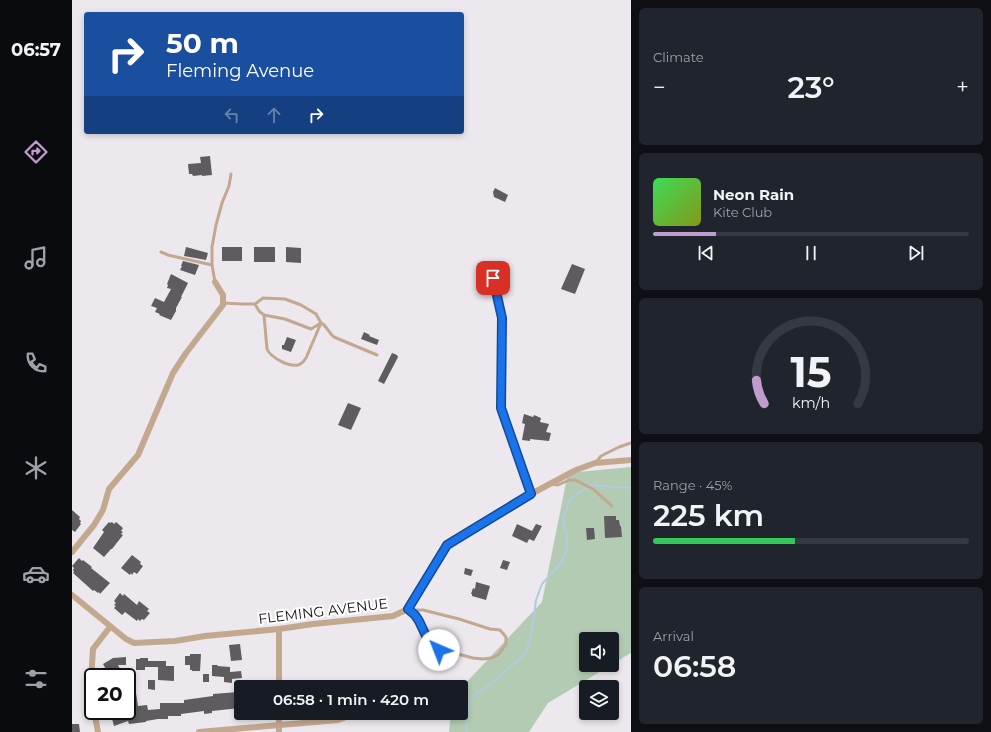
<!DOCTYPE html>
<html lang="en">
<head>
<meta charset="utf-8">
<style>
  :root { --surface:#171b24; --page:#20242c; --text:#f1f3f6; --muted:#9ea1a6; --line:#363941; --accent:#bf9bce }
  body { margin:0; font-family:Montserrat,sans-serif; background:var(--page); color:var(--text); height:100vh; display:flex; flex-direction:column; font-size:15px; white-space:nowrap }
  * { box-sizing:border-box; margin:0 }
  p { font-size:13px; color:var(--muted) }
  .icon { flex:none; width:22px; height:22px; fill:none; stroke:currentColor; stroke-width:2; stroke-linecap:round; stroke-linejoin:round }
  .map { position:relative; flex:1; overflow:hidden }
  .panel { display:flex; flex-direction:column; gap:8px; padding:8px; background:#0d0f14; width:360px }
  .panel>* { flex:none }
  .banner { position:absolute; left:12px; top:12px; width:380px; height:122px; border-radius:4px; box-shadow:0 2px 6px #0003; background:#1a4fa0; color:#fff; overflow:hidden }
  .tools { position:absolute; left:507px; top:632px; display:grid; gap:8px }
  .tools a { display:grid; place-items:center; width:40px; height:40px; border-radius:4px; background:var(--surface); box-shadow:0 2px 6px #0003; font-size:20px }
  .speed { position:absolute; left:12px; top:668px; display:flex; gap:8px; font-size:20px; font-weight:700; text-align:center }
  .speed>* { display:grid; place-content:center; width:52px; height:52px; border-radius:50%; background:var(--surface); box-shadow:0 2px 6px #0003; line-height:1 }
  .speed .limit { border:2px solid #111; border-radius:6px; background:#fff; color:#111 }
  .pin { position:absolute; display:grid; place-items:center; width:34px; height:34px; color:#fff; margin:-17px; border-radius:8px; box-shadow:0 2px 6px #0006 }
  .me { position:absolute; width:44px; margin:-22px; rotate:316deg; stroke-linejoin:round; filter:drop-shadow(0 0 3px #0008) }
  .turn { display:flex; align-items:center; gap:14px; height:84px; padding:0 16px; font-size:18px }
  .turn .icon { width:52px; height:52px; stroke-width:2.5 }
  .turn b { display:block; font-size:28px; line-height:34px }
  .lanes { display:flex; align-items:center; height:38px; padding:0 16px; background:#0003; justify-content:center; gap:20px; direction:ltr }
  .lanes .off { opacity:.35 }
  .big { font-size:30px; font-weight:600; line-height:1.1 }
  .panel .widget { flex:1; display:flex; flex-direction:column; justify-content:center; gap:6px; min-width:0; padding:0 14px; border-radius:6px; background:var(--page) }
  .panel .dial { align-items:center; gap:0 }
  .dial svg { height:104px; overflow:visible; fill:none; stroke:var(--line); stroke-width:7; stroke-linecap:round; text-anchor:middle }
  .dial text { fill:var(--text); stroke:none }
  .song { display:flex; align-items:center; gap:12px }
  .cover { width:48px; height:48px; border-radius:6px; background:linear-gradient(135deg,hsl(130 70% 55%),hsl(70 70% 35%)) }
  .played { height:4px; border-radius:2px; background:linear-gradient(90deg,var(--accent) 20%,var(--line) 20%) }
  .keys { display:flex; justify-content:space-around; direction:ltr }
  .heat { display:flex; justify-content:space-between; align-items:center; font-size:22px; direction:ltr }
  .charge { height:6px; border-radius:3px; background:linear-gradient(90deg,#34c759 45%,var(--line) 0) }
  .trip { position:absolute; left:162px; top:680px; width:234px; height:40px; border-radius:4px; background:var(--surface); box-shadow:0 2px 6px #0003; font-weight:600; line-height:40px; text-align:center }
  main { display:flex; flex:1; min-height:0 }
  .menu { display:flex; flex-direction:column; width:72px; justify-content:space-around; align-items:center; background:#090b0e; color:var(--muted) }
  .menu .icon { width:28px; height:28px }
  .menu .active { color:var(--accent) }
  .menu b { font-size:18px; color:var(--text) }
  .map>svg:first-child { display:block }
  .green { fill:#b3cbb3 }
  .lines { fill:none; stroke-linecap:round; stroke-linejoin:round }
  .stream { stroke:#afcce0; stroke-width:2 }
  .building { fill:#5f5c60 }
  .service { stroke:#c3a890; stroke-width:3 }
  .minor { stroke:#c3a890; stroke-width:6 }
  .route-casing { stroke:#114b97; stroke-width:10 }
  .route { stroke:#1a73e8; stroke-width:7 }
  .labels { text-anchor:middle; stroke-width:4; stroke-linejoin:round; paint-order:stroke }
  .street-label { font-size:14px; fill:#141315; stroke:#fff }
</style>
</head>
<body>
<main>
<nav class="menu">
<b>06:57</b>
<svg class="icon active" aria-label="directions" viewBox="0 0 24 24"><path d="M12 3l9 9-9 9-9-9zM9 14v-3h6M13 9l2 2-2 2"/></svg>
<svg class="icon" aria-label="music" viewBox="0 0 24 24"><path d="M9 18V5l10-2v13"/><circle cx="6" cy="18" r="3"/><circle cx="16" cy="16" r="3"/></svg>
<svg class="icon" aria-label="phone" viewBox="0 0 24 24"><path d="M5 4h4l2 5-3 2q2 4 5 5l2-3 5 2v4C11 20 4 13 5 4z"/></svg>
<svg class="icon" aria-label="climate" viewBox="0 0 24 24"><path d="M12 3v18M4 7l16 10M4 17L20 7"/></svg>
<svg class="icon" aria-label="car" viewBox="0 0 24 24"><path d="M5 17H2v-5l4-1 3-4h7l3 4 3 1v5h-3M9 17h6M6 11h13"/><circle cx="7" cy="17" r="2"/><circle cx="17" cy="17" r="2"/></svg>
<svg class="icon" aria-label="filters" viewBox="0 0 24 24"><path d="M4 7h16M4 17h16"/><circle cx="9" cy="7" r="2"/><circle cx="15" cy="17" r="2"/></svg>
</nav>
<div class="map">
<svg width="559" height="732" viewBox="0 0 559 732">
  <rect width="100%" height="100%" fill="#ece8ed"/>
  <polygon class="green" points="559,467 559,653 540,664 540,639 514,639 514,665 539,665 476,703 457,732 377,732 379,713 389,713 389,688 470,602 496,473"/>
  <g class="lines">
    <polyline class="stream" points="395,732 394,721 398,701 403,694 419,684 454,653 460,631 464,600 470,584 489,563 494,552 495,546 495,534 491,519 498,499 519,485 559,488"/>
  </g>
  <g class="building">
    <polygon points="138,156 140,175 130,176 130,175 121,176 120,174 117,174 116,164 129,163 128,157"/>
    <polygon points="423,188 436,195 433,202 422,197 421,192"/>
    <polygon points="114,247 136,253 134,260 112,256"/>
    <rect x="150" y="247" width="20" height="14"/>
    <rect x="182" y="247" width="21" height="15"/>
    <polygon points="214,247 229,248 229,263 214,262"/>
    <polygon points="111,261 127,265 123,275 108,270 110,266 109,266"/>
    <polygon points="500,264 513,269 503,294 489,289"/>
    <polygon points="99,274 116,283 109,297 110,297 104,308 104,311 99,320 87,315 88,314 83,312 85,308 79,306 83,298 92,302 99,289 95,288 96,285 95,284"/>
    <polygon points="292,332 298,335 297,336 307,340 305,345 289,339"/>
    <polygon points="215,337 224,340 219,352 210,349 210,345 212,345"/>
    <polygon points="320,353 325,355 326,357 312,384 306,381"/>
    <polygon points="276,403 289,408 279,430 266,425"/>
    <polygon points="452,414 461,417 462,415 469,418 468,422 477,424 474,432 479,433 477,441 458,439 458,441 450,440 453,424 450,423"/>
    <polygon points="0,510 8,517 7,519 9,521 8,523 9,524 3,532 0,530"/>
    <polygon points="532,516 544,516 544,520 547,520 548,526 549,526 550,537 533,538"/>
    <polygon points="37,522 38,523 40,522 42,524 44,522 51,528 49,531 51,532 49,534 51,535 40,549 39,549 32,557 21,548 32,532 30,530"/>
    <polygon points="445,524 460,531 464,524 470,526 462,541 457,539 455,543 440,536"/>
    <polygon points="514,528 522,528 523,539 515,540"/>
    <polygon points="60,555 69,562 68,564 71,566 65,574 62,572 60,575 59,573 58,575 49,568"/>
    <polygon points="7,558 10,561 11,560 20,567 19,568 38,583 28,594 27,592 26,593 22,590 21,591 1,573 2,572 1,570 2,568 0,566"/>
    <polygon points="431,560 438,562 435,570 428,568"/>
    <polygon points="393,568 401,570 399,576 392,574"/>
    <polygon points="404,582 418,586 414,600 400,596 400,594 399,594 401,588 403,589"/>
    <polygon points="48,593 51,596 52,594 65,605 67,601 77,609 75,611 78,613 72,620 70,619 68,621 66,619 65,621 53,612 50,615 42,608 44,606 42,605 44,603 42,601"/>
    <polygon points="168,644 170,660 159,661 157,645"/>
    <polygon points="118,654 129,654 128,671 120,671 120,670 118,670 118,665 113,665 113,656 118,656"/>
    <polygon points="54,657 54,665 46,665 49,671 46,673 48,677 38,677 31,664 41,658"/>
    <polygon points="68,658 76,658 76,661 94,661 94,666 102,666 102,681 86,680 86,667 73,667 73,670 64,670 64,659 68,659"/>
    <polygon points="140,665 146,665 145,666 158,667 158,672 169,671 170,678 160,679 160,683 152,682 152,677 140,676"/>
    <rect x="131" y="674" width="6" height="8"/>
    <polygon points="76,680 83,680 83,690 76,689"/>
    <polygon points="166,692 168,708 140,711 140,713 132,714 132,711 109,714 109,716 96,716 96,719 86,719 74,721 74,722 57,724 56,721 42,726 38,711 57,711 56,707 58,707 56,694 64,693 66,706 75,705 76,710 88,709 88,703 112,703 112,700 141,696 141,694"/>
    <polygon points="0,724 7,724 8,732 0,732"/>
  </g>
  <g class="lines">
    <g class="service">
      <polyline points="89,252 96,255 140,265"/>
      <polyline points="421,278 430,318 429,408 459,494"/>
      <polyline points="143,282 140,265 140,247 144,225 150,203 157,186 159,174"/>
      <polyline points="151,303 170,304 183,304 191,298 213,299 229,305 244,314 249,323 239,329 213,319 192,315 187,311 183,304"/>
      <path d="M 192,315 L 195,349 C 199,358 217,367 226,365 C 230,364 232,361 234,358 L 249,323 C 254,325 257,333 262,337 L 305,355"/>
      <polyline points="524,462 529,456 547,447 559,443"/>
      <polyline points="480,484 486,485 497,480 503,480 521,489 540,506"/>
      <polyline points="336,609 343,615 347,621 354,636 367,649 401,658 411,659 419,658 426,655 434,644 434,637 428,630 418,629 387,619 351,610 345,610 341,613"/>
    </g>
    <g class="minor">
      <polyline points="0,552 22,525 31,510 37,489 66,455 101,373 114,353 151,305 151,295 143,282"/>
      <polyline points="0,595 54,639 62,643 103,641 133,636 207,629 241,624 321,616 336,609 375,545 459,494 504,470 523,463 559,460"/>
      <polyline points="207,629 207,687"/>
      <polyline points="21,709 18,698 21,649 38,627"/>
      <polyline points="22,711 26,732"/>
      <polyline points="207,713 207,732"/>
      <polyline points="127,732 266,720 274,717 276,713"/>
    </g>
  </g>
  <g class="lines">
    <g class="route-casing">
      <polyline id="route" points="367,650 354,636 347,621 343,615 336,609 375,545 459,494 429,408 430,318 421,278"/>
    </g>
    <use href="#route" class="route"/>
  </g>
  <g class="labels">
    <g class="street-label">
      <text transform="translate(251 611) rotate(-7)" y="5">FLEMING AVENUE</text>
    </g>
  </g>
</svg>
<div class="tools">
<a><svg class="icon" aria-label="sound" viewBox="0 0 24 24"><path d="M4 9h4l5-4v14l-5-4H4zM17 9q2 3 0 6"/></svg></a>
<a><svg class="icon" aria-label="layers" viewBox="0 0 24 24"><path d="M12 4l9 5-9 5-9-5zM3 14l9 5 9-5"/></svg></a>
</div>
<div class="speed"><div class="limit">20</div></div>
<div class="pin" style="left:421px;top:278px;background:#d93025"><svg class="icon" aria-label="arrive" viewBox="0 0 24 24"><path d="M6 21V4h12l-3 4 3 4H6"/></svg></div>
<svg class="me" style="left:367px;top:650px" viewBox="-20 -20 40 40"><circle r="19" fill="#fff"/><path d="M0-13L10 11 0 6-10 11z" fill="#1a73e8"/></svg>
<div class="trip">06:58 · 1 min · 420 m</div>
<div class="banner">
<div class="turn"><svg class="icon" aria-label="right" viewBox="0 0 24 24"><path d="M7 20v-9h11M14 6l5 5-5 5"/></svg><div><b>50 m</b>Fleming Avenue</div></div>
<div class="lanes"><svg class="icon off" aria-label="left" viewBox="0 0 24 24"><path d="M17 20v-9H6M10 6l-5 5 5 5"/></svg><svg class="icon off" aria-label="ahead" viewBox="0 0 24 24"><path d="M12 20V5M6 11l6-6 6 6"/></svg><svg class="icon" aria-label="right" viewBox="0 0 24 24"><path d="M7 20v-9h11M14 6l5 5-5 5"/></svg></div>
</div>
</div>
<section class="panel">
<div class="widget"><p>Climate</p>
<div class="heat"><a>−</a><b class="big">23°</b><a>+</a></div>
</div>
<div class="widget">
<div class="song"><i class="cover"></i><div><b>Neon Rain</b><p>Kite Club</p></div></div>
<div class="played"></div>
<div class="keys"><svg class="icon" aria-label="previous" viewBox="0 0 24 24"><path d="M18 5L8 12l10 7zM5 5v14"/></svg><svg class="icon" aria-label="pause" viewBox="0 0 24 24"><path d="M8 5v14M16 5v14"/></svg><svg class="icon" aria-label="next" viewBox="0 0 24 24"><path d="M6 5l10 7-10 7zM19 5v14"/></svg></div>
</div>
<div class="widget dial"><svg viewBox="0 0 100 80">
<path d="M14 69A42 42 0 1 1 86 69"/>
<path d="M14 69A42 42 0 0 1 8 51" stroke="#bf9bce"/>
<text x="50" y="56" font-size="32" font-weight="700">15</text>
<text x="50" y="72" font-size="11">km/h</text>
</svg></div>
<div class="widget"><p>Range · 45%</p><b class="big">225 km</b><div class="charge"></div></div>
<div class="widget"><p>Arrival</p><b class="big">06:58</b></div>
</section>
</main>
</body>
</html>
